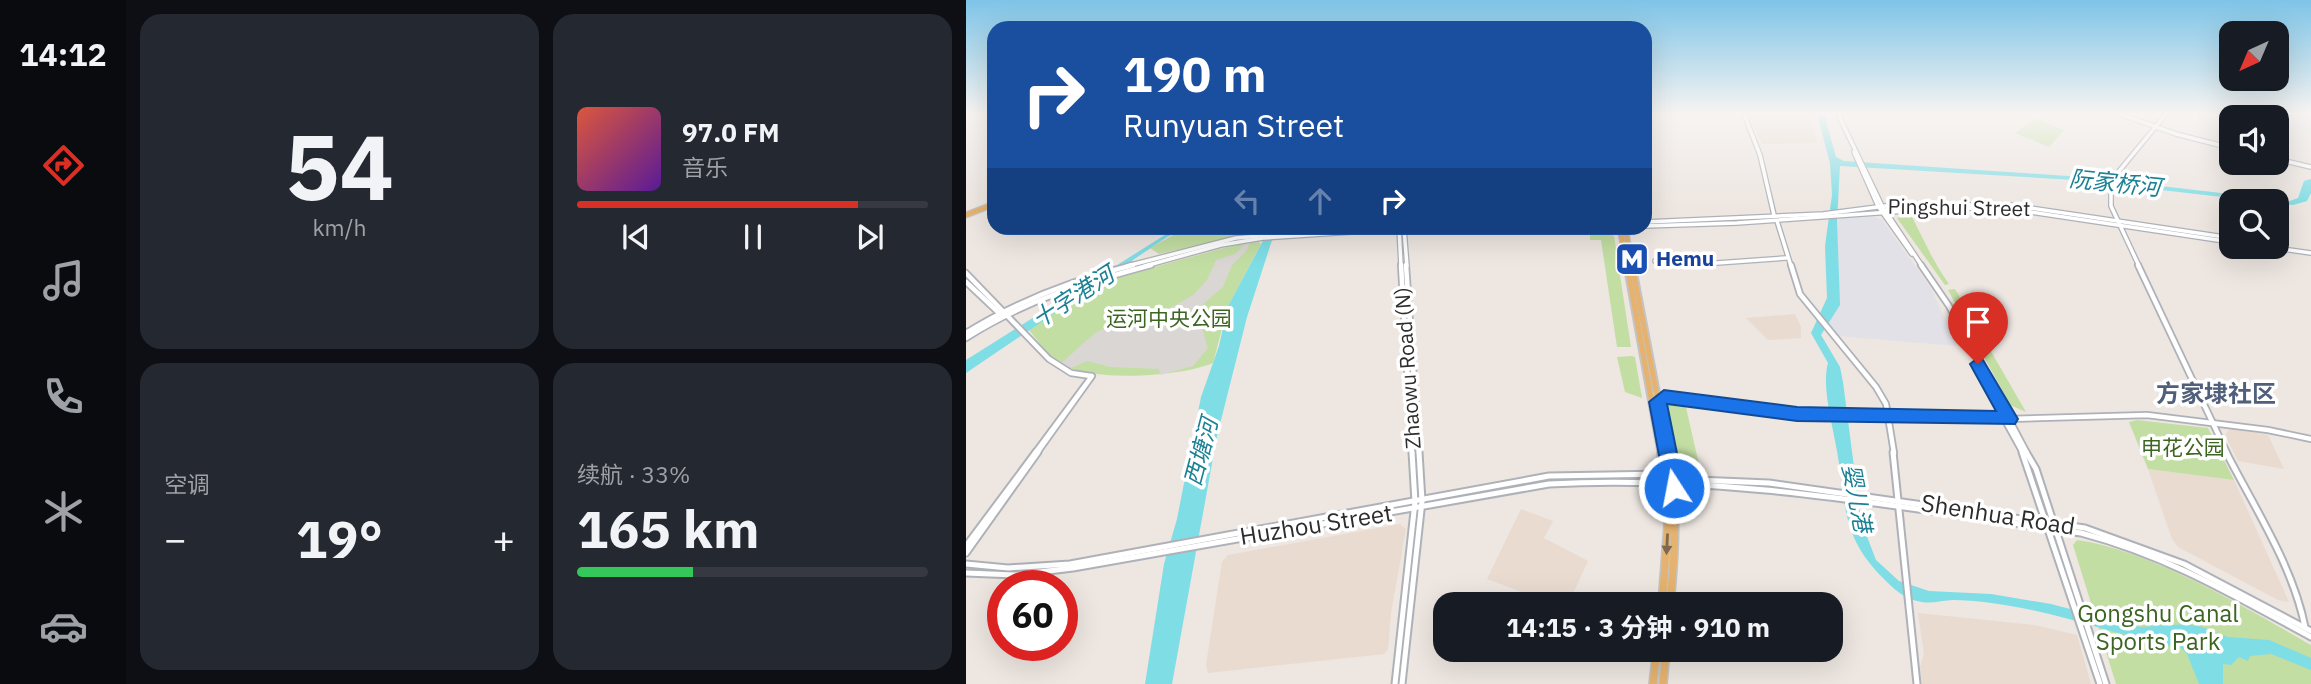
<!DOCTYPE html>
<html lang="zh">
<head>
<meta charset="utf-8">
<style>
  :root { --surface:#171b24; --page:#242831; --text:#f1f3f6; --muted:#9ea1a6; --line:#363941; --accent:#d93025 }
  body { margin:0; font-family:"IBM Plex Sans","Noto Sans SC",sans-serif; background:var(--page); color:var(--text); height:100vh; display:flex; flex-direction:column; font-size:26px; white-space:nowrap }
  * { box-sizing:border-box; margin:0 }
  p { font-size:23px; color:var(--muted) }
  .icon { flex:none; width:38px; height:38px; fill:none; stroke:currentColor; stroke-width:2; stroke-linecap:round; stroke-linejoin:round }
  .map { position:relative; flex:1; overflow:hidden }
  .drawer { display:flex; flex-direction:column; gap:14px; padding:14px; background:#0d0f14; width:840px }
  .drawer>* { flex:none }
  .top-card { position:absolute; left:21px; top:21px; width:665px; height:214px; border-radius:21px; box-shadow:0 7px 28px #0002; background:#1a4fa0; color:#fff; overflow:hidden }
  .needle { width:46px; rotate:224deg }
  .fabs { position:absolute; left:1253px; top:21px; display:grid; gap:14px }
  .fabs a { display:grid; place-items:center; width:70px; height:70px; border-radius:14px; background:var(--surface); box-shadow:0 7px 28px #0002; font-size:35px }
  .speed { position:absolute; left:21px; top:570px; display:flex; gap:14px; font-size:35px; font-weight:700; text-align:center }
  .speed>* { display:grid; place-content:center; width:91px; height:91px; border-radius:50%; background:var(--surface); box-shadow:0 7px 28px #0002; line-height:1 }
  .speed .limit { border:10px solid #d22; background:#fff; color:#111 }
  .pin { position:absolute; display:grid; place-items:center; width:60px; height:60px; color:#fff; margin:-72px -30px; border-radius:50% 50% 50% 0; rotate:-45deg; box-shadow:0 0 7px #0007 }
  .pin .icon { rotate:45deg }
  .me { position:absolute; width:77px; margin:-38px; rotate:349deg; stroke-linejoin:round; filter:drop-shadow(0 0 5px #0008) }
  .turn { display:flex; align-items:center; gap:24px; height:147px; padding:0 21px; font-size:32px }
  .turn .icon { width:91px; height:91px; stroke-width:2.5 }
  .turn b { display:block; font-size:49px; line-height:60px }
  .lanes { display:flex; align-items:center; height:66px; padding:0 21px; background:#0003; justify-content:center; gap:35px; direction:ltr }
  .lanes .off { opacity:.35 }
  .big { font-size:52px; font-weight:700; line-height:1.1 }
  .drawer .widget { flex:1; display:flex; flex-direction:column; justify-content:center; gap:10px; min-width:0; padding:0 24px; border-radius:21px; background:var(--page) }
  .drawer .dial { align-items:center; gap:0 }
  .dial b { font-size:91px; line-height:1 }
  .song { display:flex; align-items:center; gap:21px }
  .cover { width:84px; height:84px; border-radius:10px; background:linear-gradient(135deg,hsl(10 70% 55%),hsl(270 70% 35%)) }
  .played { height:7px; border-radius:4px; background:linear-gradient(90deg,var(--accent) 80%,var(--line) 80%) }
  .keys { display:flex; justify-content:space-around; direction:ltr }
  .heat { display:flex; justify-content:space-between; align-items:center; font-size:38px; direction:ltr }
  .charge { height:10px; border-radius:5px; background:linear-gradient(90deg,#34c759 33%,var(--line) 0) }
  .drawer .tiles { flex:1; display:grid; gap:14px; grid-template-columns:repeat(2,1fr) }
  .trip { position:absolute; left:467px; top:592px; width:410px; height:70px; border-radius:21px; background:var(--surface); box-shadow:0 7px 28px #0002; font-weight:700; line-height:70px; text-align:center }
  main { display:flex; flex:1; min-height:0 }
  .menu { display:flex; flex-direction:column; width:126px; justify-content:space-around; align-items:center; background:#090b0e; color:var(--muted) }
  .menu .icon { width:49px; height:49px }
  .menu .active { color:var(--accent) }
  .menu b { font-size:32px; color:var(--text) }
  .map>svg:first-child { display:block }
  .industrial { fill:#e1e1e7 }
  .education { fill:#e9dbd0 }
  .green { fill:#c3dea3 }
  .plaza { fill:#dad6d4 }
  .water { fill:#7fdde5 }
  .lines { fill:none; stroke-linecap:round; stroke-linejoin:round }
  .secondary-far2-casing { stroke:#aeb2b8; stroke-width:6 }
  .secondary-far1-casing { stroke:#aeb2b8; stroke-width:8 }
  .secondary-casing { stroke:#aeb2b8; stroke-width:9 }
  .primary-far2-casing { stroke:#c4c4c4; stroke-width:7 }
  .primary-far1-casing { stroke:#c4c4c4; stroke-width:9 }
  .primary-casing { stroke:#c4c4c4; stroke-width:10 }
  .secondary-far2 { stroke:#fff; stroke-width:3.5 }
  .secondary-far1 { stroke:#fff; stroke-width:4.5 }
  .secondary { stroke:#fff; stroke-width:5 }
  .primary-far2 { stroke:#e5b36f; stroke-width:4.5 }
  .primary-far1 { stroke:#e5b36f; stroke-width:5 }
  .primary { stroke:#e5b36f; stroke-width:7 }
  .oneway { fill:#80694b }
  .route { fill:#1a73e8; stroke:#114b97; stroke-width:2 }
  .labels { text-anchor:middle; stroke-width:7; stroke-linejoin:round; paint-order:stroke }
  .street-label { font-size:21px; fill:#2d2d2d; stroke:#fff }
  .transit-label { font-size:21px; font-weight:bold; fill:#164399; stroke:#fff; text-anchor:start }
  .park-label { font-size:21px; fill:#3d6522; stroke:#fff }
  .water-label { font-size:23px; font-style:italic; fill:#1a8194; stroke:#fff }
  .quarter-label { font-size:24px; font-weight:bold; fill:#51607a; stroke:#fff }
  .near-street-label { font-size:24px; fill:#2d2d2d; stroke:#fff }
  .near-park-label { font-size:24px; fill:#3d6522; stroke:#fff }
</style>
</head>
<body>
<main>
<nav class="menu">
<b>14:12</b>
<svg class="icon active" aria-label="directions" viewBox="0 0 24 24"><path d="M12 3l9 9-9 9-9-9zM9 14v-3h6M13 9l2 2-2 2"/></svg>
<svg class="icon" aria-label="music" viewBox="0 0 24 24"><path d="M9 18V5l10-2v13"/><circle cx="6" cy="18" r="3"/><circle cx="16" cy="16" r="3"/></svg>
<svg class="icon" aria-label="phone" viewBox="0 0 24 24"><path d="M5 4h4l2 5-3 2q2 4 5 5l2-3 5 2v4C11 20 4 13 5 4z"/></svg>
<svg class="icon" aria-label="climate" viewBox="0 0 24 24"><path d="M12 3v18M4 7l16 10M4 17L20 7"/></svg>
<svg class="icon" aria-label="car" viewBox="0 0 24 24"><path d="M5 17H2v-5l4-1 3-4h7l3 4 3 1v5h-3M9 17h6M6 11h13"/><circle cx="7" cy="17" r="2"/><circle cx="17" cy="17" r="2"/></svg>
</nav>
<section class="drawer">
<div class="tiles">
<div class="widget dial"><b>54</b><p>km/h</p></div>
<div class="widget">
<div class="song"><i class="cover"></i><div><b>97.0 FM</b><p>音乐</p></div></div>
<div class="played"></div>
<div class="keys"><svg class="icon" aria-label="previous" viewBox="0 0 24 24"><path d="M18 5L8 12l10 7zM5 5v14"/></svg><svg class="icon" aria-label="pause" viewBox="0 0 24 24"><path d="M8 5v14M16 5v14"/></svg><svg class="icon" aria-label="next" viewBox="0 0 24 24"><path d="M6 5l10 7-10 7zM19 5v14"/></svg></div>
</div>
<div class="widget"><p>空调</p>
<div class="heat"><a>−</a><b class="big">19°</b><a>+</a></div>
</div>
<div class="widget"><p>续航 · 33%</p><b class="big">165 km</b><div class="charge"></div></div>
</div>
</section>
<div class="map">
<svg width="1345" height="684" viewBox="0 0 1345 684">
  <rect width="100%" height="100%" fill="#ede6e1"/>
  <g class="industrial">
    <polygon points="1293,114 1345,114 1345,132 1311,120 1311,117"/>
    <polygon points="908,217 916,220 964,287 992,346 873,336 859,322 869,222 876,218"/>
  </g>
  <g class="education">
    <polygon points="782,114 844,114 851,143 796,144"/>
    <polygon points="829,314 835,327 835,338 802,340 780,318"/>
    <polygon points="1264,428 1302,435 1318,469 1272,461 1259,435"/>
    <polygon points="1182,469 1268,480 1323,602 1312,600 1212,547 1206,539"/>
    <polygon points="555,509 587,521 578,538 622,561 602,604 588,604 521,579"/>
    <polygon points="434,524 440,529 425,613 422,649 418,654 242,673 240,665 256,562 262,555"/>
    <polygon points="952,613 1068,625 1111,635 1125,684 956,684 954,667 958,654"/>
  </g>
  <g class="green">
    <polygon points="1068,119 1098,130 1083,147 1049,133"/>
    <path d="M 945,215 C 958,240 967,262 983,284 L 979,285 L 931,218 Z"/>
    <polygon points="220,228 297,228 293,232 193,254 184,248"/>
    <polygon points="642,233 648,236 665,347 651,347 635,240 624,240 624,234"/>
    <path d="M 293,242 L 295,244 L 262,306 L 247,363 C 213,377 130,382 96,365 C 81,357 74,342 62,329 L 137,281 L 265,246 Z"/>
    <polygon points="989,289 1060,412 1044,405 982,290"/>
    <polygon points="666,356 669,357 676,398 659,392 651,357"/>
    <polygon points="702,402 719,403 734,469 721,469 712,462 699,406"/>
    <polygon points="1171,420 1242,428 1268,480 1182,469 1163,422"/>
    <path d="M 1111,540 C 1185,550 1280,608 1345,645 L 1345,684 L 1150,684 L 1107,545 Z"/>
  </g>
  <polygon class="plaza" points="279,244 283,244 281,250 266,265 257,287 235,306 234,321 242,348 227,366 194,375 193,369 144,367 121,361 105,368 94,364 129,333 149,323 206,307 227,295 241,280 250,260 269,254"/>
  <g class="water">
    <path d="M 851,114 L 858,114 L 870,157 L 878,161 L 1117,177 L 1324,201 L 1332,198 L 1338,181 L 1345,179 L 1345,193 L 1341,201 L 1327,205 L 1108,180 L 874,166 L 871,221 L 874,305 L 855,335 L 874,367 L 877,382 L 895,521 L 910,560 L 933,581 L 963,591 L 1025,594 L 1085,604 L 1174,627 L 1221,624 L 1236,627 L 1262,637 L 1303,640 L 1345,658 L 1345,670 L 1305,654 L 1284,656 L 1282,661 L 1273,657 L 1265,665 L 1257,664 L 1257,684 L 1233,684 L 1221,654 L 1215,648 C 1160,638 1109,618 1056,608 C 1033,604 1011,600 987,600 C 977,600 966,604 956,602 C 939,600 928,589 916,577 C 877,537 880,509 872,457 C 868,429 855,389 862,363 L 845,333 L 861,298 L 859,246 L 866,195 L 864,163 Z"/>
    <polygon points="210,228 220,228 201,237 0,373 0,360"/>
    <polygon points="299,228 310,228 281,317 251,436 206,684 179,684 198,564 211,519 235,397 253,346 262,306 299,237"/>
  </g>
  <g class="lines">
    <g class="secondary-far2-casing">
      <g id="secondary-far2">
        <polyline points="778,114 794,155 808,215"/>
        <polyline points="872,114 916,206 956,266"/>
        <polyline points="1154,114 1210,134 1265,148"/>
        <polyline points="888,152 912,206 946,254"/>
        <polyline points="1311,159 1345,167"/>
        <polyline points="991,208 1044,209 1265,242"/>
        <polyline points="811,221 825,266"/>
        <polyline points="679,222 857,214 927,205 1044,205 1265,238"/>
        <polyline points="679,226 771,223 982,208"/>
        <polyline points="433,228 435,266"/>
        <polyline points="438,228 441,266"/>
        <polyline points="548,228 651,228"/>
        <polyline points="1301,247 1345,253"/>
        <polyline points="689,261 751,263 820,258"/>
        <polyline points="161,266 270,238 394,228"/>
        <polyline points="179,266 255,245 297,238 446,228"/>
        <polyline points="1173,266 1145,206 1145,181 1200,114"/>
      </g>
    </g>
    <g class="secondary-far1-casing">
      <g id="secondary-far1">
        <polyline points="435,265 446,453"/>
        <polyline points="440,265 453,453"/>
        <polyline points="825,265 834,294 910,387 920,404 928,453"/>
        <polyline points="955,265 983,306 1061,453"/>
        <polyline points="1172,265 1261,453"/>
        <polyline points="0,273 83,359 105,373 125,376"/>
        <polyline points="0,282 32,312"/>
        <path d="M 0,333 C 53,300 107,280 167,265"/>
        <path d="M 0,338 C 62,299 115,284 185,265"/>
        <polyline points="1010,368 1057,453"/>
        <polyline points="690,393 698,397 831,414 1043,419 1181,415 1302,430 1345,439"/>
        <polyline points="69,453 126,376 71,453"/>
      </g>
    </g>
    <g class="secondary-casing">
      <g id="secondary">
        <polyline points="927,452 951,684"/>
        <polyline points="1056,452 1134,684"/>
        <polyline points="1060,452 1070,469 1140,684"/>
        <path d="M 1260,452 C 1288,507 1327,566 1339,627"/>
        <polyline points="0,546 70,452"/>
        <polyline points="0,553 72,452"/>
        <polyline points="0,564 42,568 104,564 583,476 699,474 707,479 803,483 1119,528 1218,564 1345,631"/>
        <path d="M 0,573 L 49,575 L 107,568 L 583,484 C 762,474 939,508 1115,533 C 1202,556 1267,595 1345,637"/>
        <polyline points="429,684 449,502 446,452"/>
        <polyline points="436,684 456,501 453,452"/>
      </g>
    </g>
    <g class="primary-far2-casing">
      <g id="primary-far2">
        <polyline points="0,215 28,204"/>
        <polyline points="654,228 661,266"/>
        <polyline points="659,228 666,266"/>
      </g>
    </g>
    <g class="primary-far1-casing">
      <g id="primary-far1">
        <polyline points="661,265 695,453"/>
        <polyline points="666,265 702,453"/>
      </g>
    </g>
    <g class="primary-casing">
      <g id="primary">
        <polyline points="695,452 702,525 696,604"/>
        <path d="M 702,452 C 712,503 709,552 704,604"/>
        <polyline points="687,684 691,649"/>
        <polyline points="697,684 700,649"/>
      </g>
    </g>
    <use href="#secondary-far2" class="secondary-far2"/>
    <use href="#secondary-far1" class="secondary-far1"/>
    <use href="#secondary" class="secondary"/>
    <use href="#primary-far2" class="primary-far2"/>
    <use href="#primary-far1" class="primary-far1"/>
    <use href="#primary" class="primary"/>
  </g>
  <defs><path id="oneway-solid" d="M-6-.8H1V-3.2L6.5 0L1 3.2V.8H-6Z" transform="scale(1.75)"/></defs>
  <use class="oneway" href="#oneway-solid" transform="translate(701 544) rotate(93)"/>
  <linearGradient id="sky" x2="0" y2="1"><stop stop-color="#7ec4e7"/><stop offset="0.54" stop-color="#f7f4f2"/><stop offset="1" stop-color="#f7f4f2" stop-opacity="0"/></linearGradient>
  <rect width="1345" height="210" fill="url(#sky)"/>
  <polygon class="route" points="1012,358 1017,360 1049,414 1052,419 1049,424 831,421 701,404 718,488 715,494 708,496 702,494 699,488 683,402 698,390 831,407 1030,411 1004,364"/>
  <defs>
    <g id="metro-square" transform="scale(1.75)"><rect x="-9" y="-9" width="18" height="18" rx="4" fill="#1a4fb4" stroke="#fff"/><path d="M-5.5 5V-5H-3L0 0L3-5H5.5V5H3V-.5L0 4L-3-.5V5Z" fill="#fff"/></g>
  </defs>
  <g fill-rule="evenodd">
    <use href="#metro-square" x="666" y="259"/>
  </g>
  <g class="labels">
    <g class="street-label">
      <text transform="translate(993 208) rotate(1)" y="7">Pingshui Street</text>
      <text transform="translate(442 368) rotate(-94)" y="7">Zhaowu Road (N)</text>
    </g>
    <g class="transit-label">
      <text x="690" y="266">Hemu</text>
    </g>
    <g class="park-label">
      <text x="203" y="326">运河中央公园</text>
      <text x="1217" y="455">申花公园</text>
    </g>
    <g class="water-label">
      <text transform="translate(1149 183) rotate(6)" y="8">阮家桥河</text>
      <text transform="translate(107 297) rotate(-33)" y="8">十字港河</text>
      <text transform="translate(235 452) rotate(-75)" y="8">西塘河</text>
      <text transform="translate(891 498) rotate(79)" y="8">婴儿港</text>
    </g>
    <g class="quarter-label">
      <text x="1250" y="402">方家埭社区</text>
    </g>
    <g class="near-street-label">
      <text transform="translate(1032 515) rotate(9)" y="8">Shenhua Road</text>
      <text transform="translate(350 525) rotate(-9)" y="8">Huzhou Street</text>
    </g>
    <g class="near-park-label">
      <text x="1192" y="622">Gongshu Canal<tspan x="1192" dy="28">Sports Park</tspan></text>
    </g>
  </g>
</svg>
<div class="fabs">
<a><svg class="needle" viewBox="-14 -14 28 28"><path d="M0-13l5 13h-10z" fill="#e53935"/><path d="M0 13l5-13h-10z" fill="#9ea1a6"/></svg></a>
<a><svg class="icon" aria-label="sound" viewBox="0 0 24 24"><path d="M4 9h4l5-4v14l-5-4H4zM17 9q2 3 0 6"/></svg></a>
<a><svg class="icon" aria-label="search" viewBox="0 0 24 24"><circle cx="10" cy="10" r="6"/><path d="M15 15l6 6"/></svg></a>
</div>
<div class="speed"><div class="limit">60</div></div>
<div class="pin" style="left:1012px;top:364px;background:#d93025"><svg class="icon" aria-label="arrive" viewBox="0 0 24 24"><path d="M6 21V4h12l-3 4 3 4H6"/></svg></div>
<svg class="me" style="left:708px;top:488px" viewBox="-20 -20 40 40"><circle r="17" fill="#1a73e8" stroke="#fff" stroke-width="3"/><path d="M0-11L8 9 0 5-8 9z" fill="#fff"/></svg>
<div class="trip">14:15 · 3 分钟 · 910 m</div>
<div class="top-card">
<div class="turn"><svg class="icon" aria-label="right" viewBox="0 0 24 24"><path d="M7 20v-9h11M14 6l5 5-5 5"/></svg><div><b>190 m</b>Runyuan Street</div></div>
<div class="lanes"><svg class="icon off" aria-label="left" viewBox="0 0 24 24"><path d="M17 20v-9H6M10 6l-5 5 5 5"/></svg><svg class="icon off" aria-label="ahead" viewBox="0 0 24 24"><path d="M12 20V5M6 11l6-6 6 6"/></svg><svg class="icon" aria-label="right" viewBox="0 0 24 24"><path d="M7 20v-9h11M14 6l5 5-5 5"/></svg></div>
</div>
</div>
</main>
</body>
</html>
